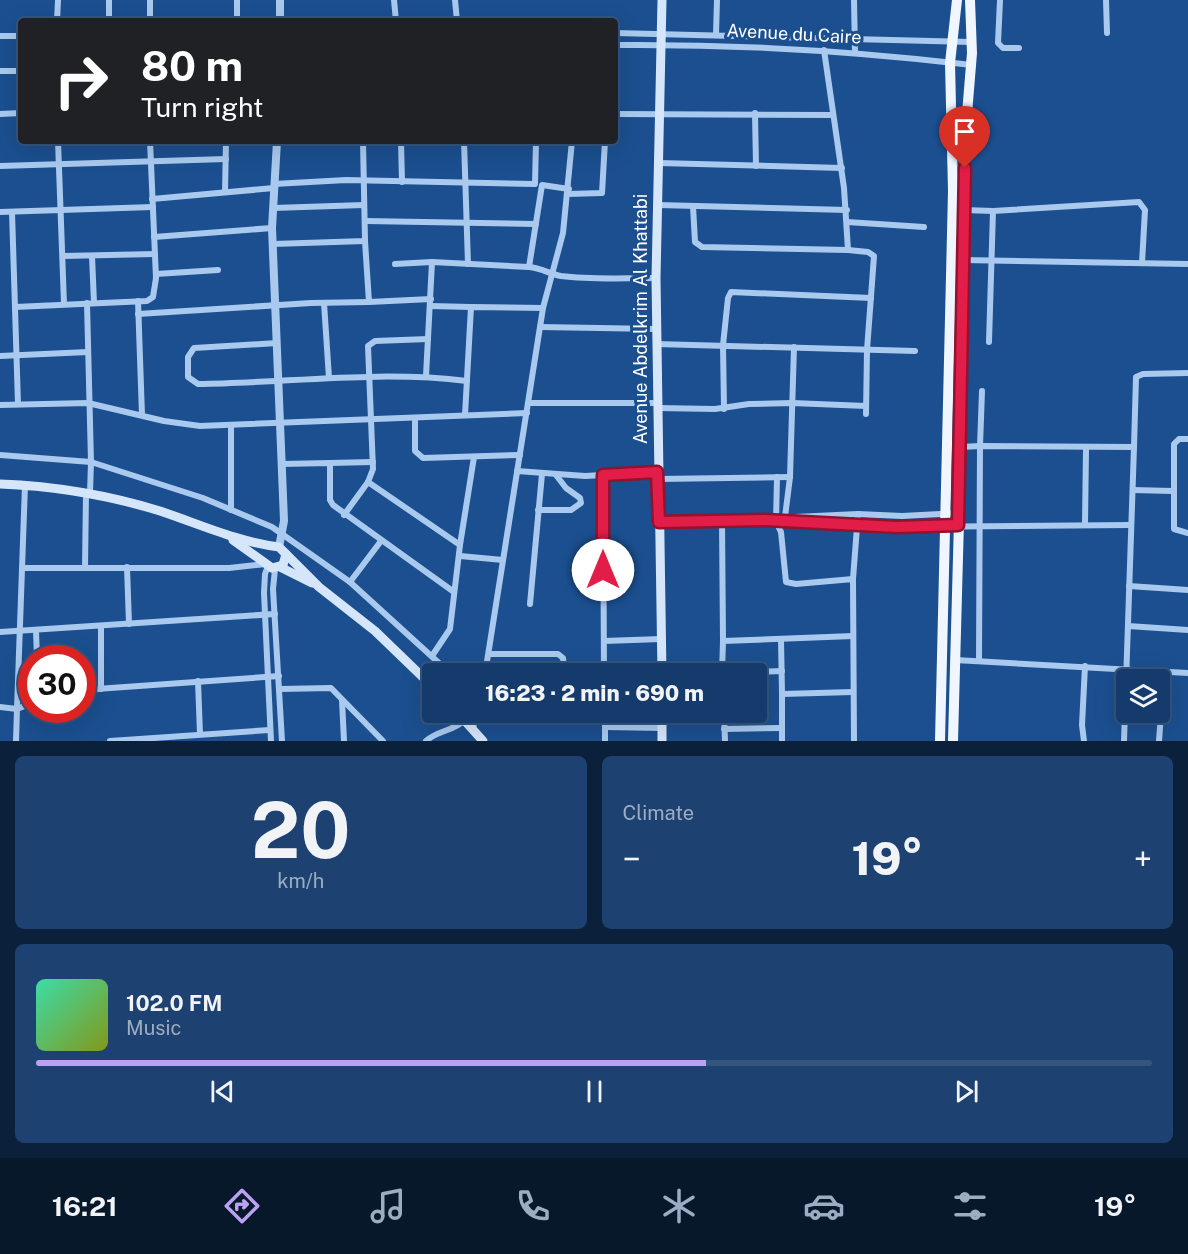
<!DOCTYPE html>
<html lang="en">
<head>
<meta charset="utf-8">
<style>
  :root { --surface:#143b6b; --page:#1d4271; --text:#f1f3f6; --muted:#9dadc1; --line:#33557e; --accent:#bca0f2 }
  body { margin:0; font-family:"Public Sans",sans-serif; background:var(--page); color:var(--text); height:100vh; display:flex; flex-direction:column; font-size:22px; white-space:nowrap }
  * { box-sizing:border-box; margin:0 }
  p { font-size:20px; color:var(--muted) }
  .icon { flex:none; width:33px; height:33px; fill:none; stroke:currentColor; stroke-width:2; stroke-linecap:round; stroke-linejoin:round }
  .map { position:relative; height:741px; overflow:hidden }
  .drawer { display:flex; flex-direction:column; gap:15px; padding:15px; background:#0b203b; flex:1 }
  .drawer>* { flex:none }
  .hud { position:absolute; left:18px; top:18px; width:600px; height:126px; border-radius:6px; box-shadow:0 6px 24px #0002,0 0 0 2px var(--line); background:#202124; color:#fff; overflow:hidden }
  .buttons { position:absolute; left:1116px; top:669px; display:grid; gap:12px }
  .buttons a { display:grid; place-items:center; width:54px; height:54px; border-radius:6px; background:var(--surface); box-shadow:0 6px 24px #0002,0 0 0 2px var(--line); font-size:30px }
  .speed { position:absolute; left:18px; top:645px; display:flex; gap:12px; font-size:30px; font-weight:700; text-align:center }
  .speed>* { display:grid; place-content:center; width:78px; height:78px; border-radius:50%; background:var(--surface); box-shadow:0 6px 24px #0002,0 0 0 2px var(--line); line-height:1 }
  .speed .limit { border:9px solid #d22; background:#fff; color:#111 }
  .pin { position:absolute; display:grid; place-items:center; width:51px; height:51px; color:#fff; margin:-62px -26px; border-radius:50% 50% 50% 0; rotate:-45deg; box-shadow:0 0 6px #0007 }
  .pin .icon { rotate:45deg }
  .me { position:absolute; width:66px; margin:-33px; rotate:0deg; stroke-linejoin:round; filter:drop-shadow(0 0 4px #0008) }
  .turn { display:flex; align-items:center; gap:21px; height:126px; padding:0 24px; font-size:27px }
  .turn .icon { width:78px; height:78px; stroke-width:2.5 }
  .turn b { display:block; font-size:42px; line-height:51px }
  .big { font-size:45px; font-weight:800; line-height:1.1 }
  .drawer .widget { flex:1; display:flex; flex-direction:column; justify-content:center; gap:9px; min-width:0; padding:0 21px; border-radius:9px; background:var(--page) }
  .drawer .dial { align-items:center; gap:0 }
  .dial b { font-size:78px; line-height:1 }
  .song { display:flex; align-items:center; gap:18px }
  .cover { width:72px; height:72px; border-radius:9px; background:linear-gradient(135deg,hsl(160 70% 55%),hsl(70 70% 35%)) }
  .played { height:6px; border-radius:3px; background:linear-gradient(90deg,var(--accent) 60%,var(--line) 60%) }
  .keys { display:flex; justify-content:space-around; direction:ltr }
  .heat { display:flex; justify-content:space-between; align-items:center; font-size:33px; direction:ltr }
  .drawer .tiles { flex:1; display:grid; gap:15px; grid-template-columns:1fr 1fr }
  .widget:last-child { grid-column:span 2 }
  .trip { position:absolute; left:422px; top:663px; width:345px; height:60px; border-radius:6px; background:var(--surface); box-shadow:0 6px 24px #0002,0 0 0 2px var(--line); font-weight:800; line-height:60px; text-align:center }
  .menu { display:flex; height:96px; justify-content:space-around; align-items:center; background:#08182b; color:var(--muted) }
  .menu .icon { width:42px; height:42px }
  .menu .selected { color:var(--accent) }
  .menu b { font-size:27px; color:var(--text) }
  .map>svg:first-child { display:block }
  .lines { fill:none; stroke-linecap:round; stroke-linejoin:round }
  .minor { stroke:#a9c9ee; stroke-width:6 }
  .tertiary { stroke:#a9c9ee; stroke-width:8 }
  .secondary { stroke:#d6e6fa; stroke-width:9 }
  .primary { stroke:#f0f6ff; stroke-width:10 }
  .route-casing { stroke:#92132f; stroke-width:15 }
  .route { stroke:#e11d48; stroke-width:10 }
  .labels { text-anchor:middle; stroke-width:6; stroke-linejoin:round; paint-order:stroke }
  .street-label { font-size:18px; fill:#fff; stroke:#1b4f8f }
</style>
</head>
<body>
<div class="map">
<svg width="1188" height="741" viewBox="0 0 1188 741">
  <rect width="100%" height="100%" fill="#1b4f8f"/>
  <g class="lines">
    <g class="minor">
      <polyline points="394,0 396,21"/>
      <polyline points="455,0 457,21"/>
      <polyline points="854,0 855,52"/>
      <polyline points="1000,0 998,43 1003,48 1019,48"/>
      <polyline points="1106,0 1107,33"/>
      <polyline points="57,21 58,0"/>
      <polyline points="109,21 109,0"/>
      <polyline points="150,21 150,0"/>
      <polyline points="237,21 237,0"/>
      <polyline points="615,33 971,42"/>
      <polyline points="716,34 717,0"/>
      <polyline points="0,36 21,36"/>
      <path d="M 615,45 C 735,44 853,51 972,65"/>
      <polyline points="0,71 21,71"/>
      <polyline points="755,113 756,166"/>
      <polyline points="0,114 21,113"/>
      <polyline points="615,114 833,115"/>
      <polyline points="58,141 64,304"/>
      <polyline points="401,141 402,182"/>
      <polyline points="464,141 468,264"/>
      <polyline points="659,163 842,168"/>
      <polyline points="0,166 226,159"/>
      <polyline points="274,184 346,180 535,184 536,141"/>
      <polyline points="225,192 226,141"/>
      <polyline points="568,194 602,193 605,141"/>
      <polyline points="152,199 274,188"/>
      <polyline points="658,205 847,210"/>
      <polyline points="693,206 695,242 702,247 848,250 844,188 824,50"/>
      <polyline points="273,208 364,205"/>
      <polyline points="964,210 993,211 1139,202 1145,210 1142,263"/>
      <polyline points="0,212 153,207"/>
      <polyline points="12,212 18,404"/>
      <polyline points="365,221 536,224"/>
      <polyline points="847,222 924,227"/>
      <polyline points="154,237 272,228"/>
      <polyline points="365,241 369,302 431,299"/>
      <polyline points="273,244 365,241 363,141"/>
      <polyline points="848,250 868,252 874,256 867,350 866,414"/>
      <polyline points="63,256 155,254"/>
      <polyline points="92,256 94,303"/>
      <polyline points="962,260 1188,264"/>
      <polyline points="395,264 432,262"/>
      <polyline points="529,267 542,185 569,189"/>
      <polyline points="156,274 218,270"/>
      <polyline points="138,301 142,415"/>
      <polyline points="87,303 91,462 90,493"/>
      <polyline points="324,303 329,378"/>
      <polyline points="430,306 471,307"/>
      <polyline points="15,307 147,301 153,297 156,278 150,141"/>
      <polyline points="138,314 311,303 369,302"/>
      <polyline points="540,327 656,329"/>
      <polyline points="989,342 993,211"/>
      <path d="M 277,343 L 194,348 L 188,357 L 188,377 L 198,384 C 288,383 377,370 467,381"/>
      <polyline points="656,344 915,351"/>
      <polyline points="0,356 88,352"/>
      <path d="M 426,376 L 432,262 L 529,267 C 541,268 550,274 561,276 C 592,280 624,278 656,278"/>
      <polyline points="529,403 656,403"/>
      <polyline points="0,405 88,403 164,421 200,426 527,413"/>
      <polyline points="657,408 715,409 749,404 792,403 866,406"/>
      <polyline points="724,409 723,345 728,298 731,292 871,298"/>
      <polyline points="465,415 471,307 543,308"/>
      <polyline points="415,418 415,451 423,458 520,455"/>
      <polyline points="1188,439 1179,439 1174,444 1174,529 1188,533"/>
      <polyline points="961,447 980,446 982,391"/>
      <polyline points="1134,447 1136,377 1143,374 1188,373"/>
      <polyline points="0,455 91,462 203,498 272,527 350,582 451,674"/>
      <polyline points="330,463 373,462"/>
      <polyline points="281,464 330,463 330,500 333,505 454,592"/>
      <polyline points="517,471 585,476 657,472"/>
      <polyline points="603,475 604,674"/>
      <polyline points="777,477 776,522 781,532 786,582 796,584 853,579 854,741"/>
      <polyline points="658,479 790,477"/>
      <polyline points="368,482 373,469 368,346 375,341 428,339"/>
      <polyline points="25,485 17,709 32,703"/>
      <polyline points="1133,490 1172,491"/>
      <polyline points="231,510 231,425"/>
      <polyline points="538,510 571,510 581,503 580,498 566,488 556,475"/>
      <polyline points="344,515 368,482 460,545 450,629 432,656"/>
      <polyline points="785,517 790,477 794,347"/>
      <polyline points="774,518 858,514 902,516 959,513"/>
      <polyline points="659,522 765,520 897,527 1130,525"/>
      <polyline points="722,522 723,641"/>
      <polyline points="1085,524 1086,449"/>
      <polyline points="460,545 474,457"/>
      <polyline points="460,556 503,560"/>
      <polyline points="268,566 265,574 264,593 271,741"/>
      <polyline points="127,567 129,624"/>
      <polyline points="23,568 229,568 266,564"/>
      <polyline points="85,568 86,493"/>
      <polyline points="275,569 273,589 282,741"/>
      <polyline points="853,579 858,514"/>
      <polyline points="350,582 381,541"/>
      <polyline points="1129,586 1188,590"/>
      <polyline points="530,604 542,474"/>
      <polyline points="101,626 101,689"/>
      <polyline points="1128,626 1188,630"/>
      <polyline points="36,631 37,658"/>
      <polyline points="0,632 275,614"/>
      <polyline points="781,639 782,694"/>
      <polyline points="604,641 661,639"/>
      <polyline points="489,654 558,654 563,658 565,674"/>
      <polyline points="955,660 1188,673"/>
      <polyline points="979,661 980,446 1134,447 1124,741"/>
      <polyline points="782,671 722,673 723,641 853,636"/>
      <polyline points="485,674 543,308 563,233 572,141"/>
      <polyline points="198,681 200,734"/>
      <polyline points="280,689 331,688 383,741"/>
      <polyline points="82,690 279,676"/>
      <polyline points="342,700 344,741"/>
      <polyline points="0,707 17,709 16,741"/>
      <polyline points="605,712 605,741"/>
      <polyline points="724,712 725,741"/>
      <polyline points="605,727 662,728"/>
      <polyline points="473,729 476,712"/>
      <polyline points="724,729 782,728"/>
      <polyline points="110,741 270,730"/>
      <path d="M 426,741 C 438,730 452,732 465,720"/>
      <polyline points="782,741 782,694 853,692"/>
      <polyline points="1084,741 1082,725 1085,666"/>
      <polyline points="1159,741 1164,673"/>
    </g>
    <g class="tertiary">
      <polyline points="280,0 280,21"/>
      <polyline points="277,141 272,228 284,521 279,547"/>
    </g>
    <g class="secondary">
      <polyline points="662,0 656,278 662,674"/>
      <path d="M 0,484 C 54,486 108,495 160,511 C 199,524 238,542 279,547 L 319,587 L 375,631 L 432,686"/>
      <polyline points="233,540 272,568 283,565 286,554"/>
      <polyline points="280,567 312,583"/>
      <polyline points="457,712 483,741"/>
      <polyline points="662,712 662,741"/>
    </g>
    <g class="primary">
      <polyline points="940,741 953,191 950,63 957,0"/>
      <polyline points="953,741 961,447 962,260 966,126 972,53 970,0"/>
    </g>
  </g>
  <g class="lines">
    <g class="route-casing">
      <polyline id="route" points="603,570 603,475 657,472 659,522 765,520 897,527 958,525 965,168"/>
    </g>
    <use href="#route" class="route"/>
  </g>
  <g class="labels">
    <g class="street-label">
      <text transform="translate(794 34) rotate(3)" y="6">Avenue du Caire</text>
      <text transform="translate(641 319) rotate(-90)" y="6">Avenue Abdelkrim Al Khattabi</text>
    </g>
  </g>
</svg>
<div class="buttons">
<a><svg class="icon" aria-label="layers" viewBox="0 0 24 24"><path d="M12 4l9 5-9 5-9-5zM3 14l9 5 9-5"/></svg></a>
</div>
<div class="speed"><div class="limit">30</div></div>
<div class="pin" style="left:965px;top:168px;background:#d93025"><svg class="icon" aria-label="arrive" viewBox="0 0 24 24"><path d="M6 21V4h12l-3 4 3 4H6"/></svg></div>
<svg class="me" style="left:603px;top:570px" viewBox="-20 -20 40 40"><circle r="19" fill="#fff"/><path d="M0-13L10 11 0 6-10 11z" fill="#e11d48"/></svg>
<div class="trip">16:23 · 2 min · 690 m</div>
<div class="hud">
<div class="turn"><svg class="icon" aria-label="right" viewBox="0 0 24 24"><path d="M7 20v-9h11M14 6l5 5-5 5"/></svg><div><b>80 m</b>Turn right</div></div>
</div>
</div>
<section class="drawer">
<div class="tiles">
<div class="widget dial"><b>20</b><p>km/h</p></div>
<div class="widget"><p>Climate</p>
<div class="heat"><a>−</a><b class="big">19°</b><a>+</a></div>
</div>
<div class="widget">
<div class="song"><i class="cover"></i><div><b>102.0 FM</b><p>Music</p></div></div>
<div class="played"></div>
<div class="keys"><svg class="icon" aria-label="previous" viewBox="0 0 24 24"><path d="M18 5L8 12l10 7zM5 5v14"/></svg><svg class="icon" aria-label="pause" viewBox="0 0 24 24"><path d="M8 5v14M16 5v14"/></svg><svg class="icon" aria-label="next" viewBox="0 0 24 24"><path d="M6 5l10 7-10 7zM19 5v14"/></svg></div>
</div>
</div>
</section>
<nav class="menu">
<b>16:21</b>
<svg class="icon selected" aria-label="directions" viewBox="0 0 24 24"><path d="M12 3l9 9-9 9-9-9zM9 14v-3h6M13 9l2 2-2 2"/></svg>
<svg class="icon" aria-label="music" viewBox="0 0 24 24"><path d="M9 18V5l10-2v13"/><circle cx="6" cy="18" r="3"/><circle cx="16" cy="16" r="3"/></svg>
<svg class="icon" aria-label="phone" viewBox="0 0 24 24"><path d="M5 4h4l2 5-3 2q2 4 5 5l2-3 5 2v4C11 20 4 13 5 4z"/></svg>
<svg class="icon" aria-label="climate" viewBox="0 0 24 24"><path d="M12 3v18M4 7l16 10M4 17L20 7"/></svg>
<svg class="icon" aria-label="car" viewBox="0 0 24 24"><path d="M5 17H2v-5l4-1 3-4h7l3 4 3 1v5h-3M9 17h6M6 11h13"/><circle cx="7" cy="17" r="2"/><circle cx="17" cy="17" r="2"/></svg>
<svg class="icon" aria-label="filters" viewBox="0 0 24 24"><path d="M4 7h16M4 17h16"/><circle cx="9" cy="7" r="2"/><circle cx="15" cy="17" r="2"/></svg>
<b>19°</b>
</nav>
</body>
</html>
